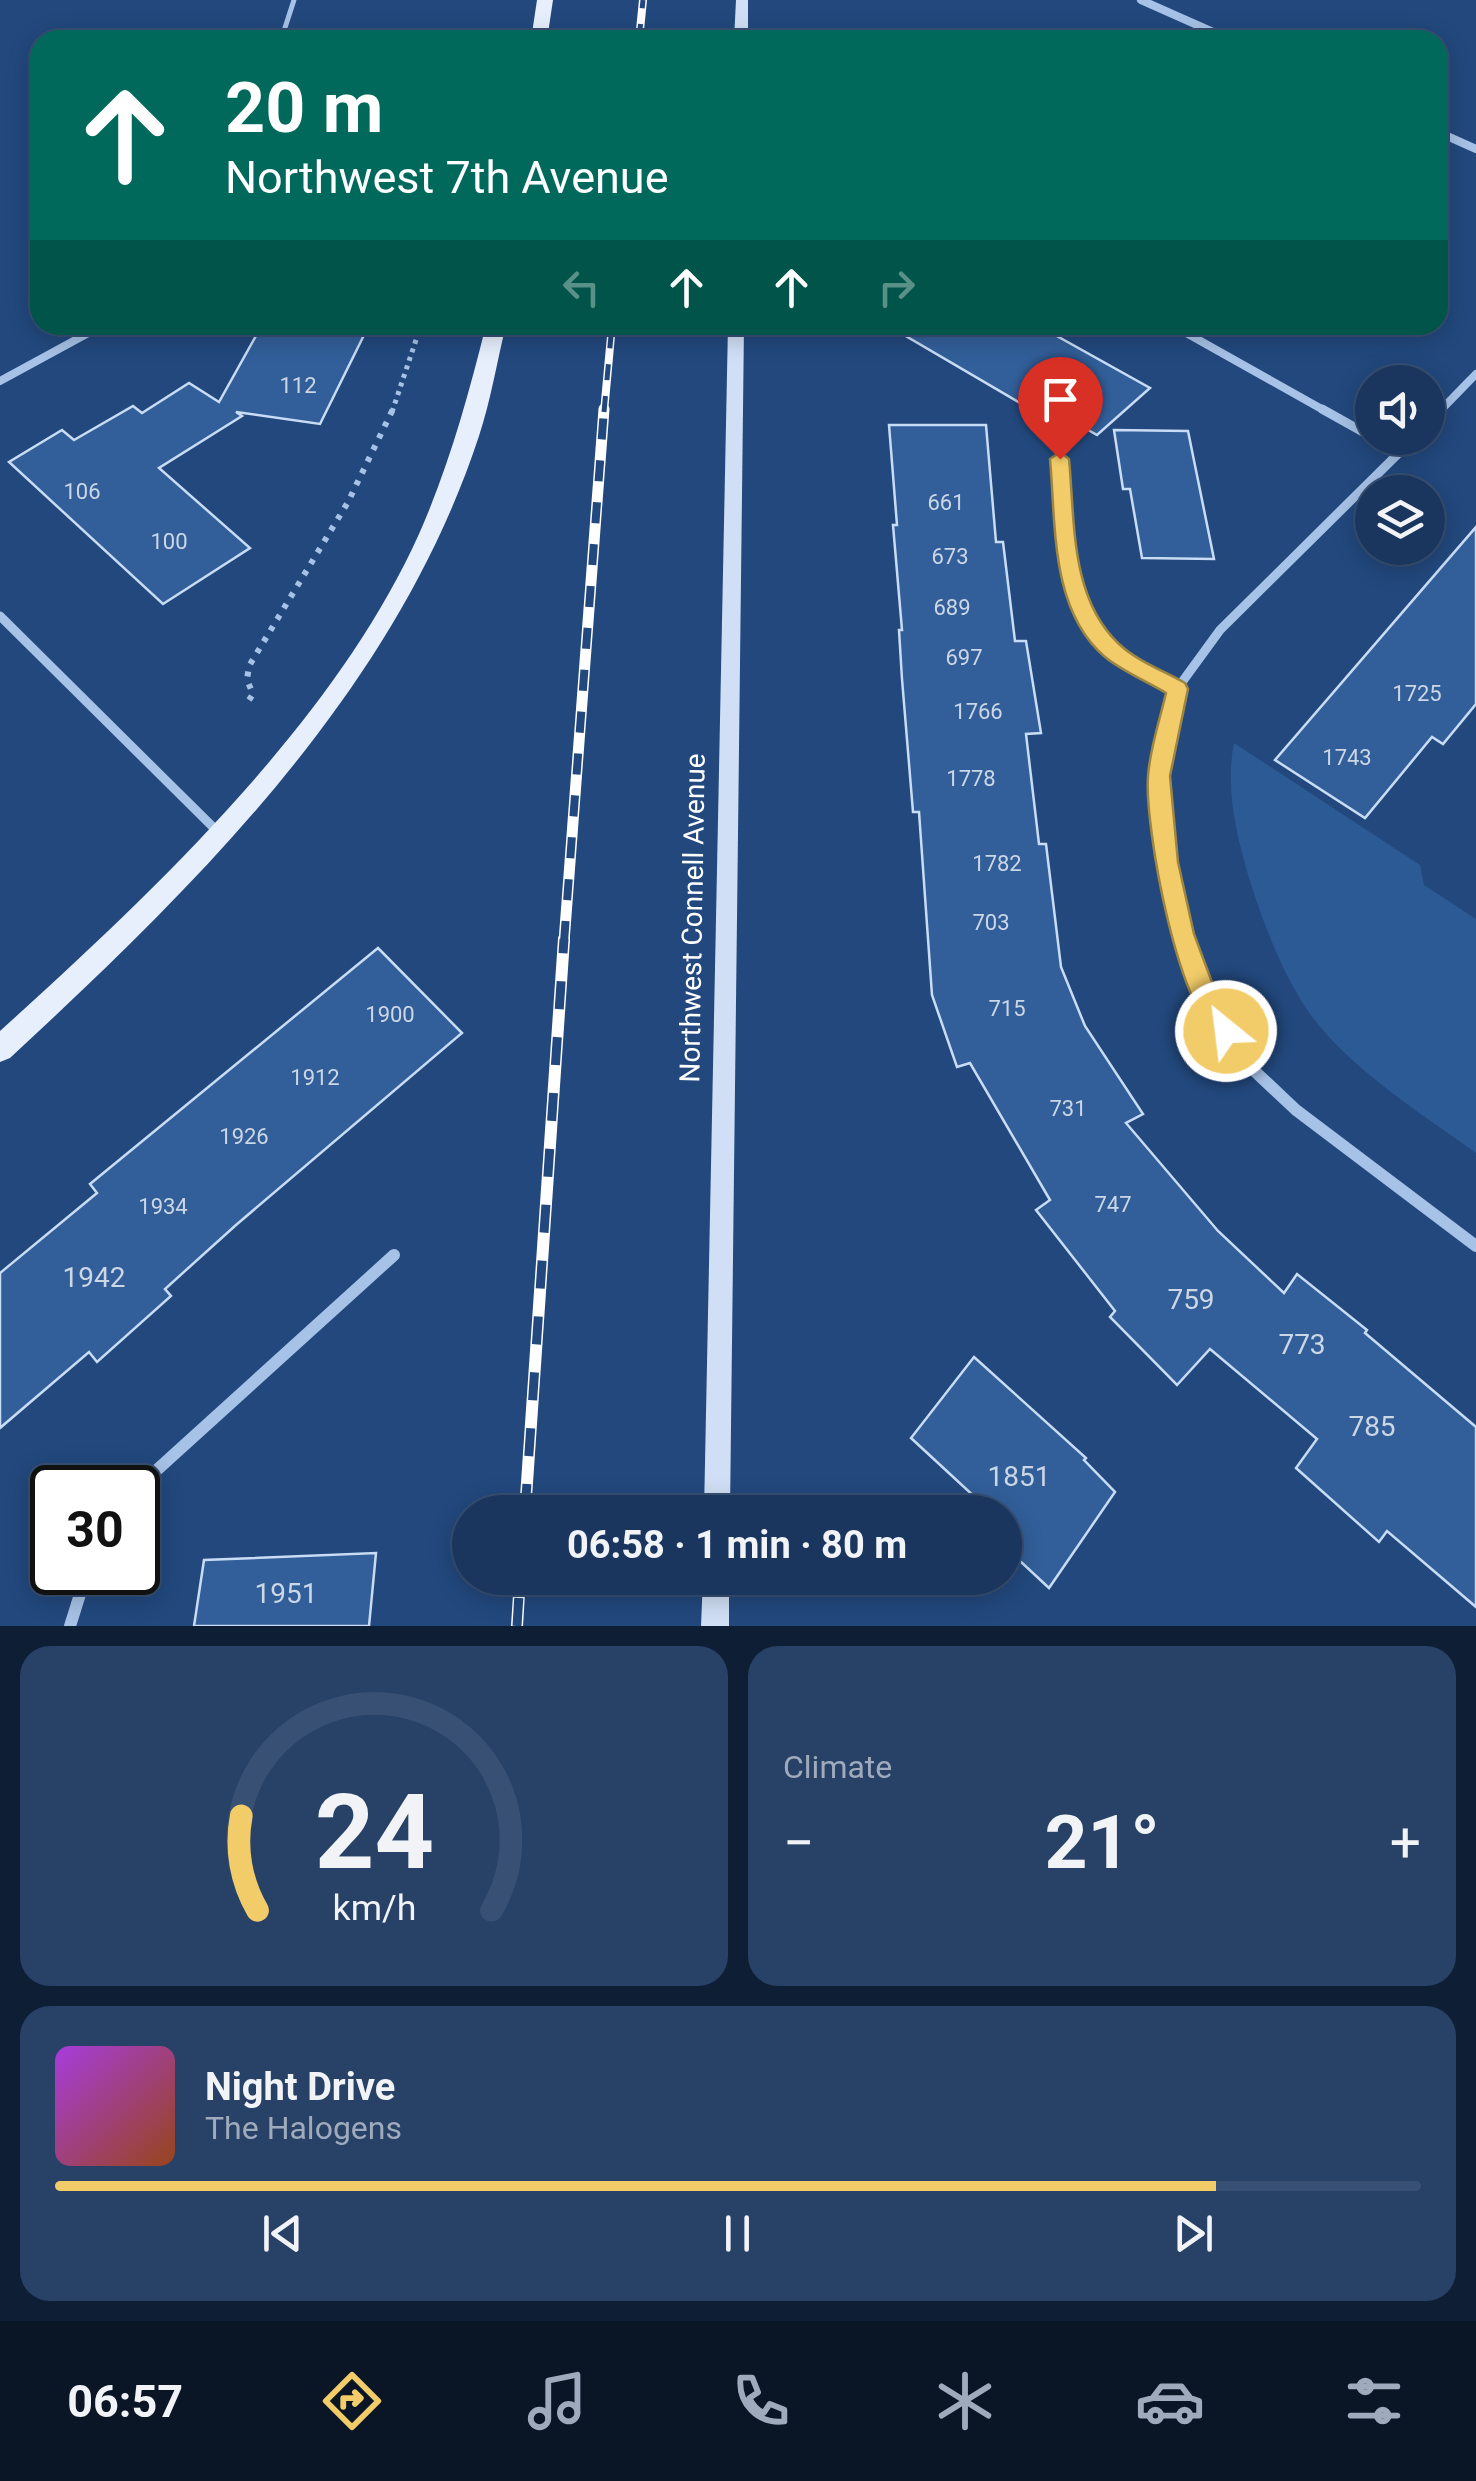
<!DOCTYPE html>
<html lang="en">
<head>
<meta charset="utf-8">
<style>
  :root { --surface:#1a365e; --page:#274167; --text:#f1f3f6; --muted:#9fabbc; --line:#385073; --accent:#f2cc69 }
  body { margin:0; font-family:Roboto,sans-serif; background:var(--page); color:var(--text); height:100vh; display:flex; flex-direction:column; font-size:38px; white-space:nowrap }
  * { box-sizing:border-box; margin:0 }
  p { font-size:32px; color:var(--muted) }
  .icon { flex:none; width:55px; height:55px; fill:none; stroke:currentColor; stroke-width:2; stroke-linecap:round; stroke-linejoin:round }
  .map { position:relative; height:1626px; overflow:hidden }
  .details { display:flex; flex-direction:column; gap:20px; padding:20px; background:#0e1e34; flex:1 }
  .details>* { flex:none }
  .banner { position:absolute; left:30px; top:30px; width:1418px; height:305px; border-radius:30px; box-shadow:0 5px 25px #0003,0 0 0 2px var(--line); background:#00695c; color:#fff; overflow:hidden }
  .tools { position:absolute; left:1355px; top:365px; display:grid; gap:20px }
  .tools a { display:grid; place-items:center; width:90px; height:90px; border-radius:50%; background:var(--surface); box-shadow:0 5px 25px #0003,0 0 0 2px var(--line); font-size:50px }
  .speed { position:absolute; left:30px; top:1465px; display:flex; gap:20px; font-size:50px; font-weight:700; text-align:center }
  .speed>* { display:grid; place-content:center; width:130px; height:130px; border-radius:50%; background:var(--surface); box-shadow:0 5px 25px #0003,0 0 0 2px var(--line); line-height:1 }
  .speed .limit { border:5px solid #111; border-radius:15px; background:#fff; color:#111 }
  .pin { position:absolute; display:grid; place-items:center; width:85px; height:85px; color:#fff; margin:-102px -42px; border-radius:50% 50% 50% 0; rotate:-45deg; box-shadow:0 0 10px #0007 }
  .pin .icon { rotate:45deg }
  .me { position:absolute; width:110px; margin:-55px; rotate:331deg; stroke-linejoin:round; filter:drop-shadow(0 0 8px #0008) }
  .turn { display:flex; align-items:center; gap:35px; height:210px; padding:0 30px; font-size:45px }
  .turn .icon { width:130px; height:130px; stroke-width:2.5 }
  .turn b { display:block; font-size:70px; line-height:85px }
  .lanes { display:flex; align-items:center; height:95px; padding:0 30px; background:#0003; justify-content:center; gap:50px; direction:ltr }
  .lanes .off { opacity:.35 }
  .big { font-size:75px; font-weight:700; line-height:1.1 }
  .details .tile { flex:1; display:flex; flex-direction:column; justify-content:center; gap:15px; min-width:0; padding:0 35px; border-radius:30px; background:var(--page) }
  .details .dial { align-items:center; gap:0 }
  .dial svg { height:260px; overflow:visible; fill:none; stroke:var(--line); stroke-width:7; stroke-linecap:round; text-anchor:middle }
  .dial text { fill:var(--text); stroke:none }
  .song { display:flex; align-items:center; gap:30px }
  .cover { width:120px; height:120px; border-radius:15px; background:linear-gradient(135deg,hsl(280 70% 55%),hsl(20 70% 35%)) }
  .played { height:10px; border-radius:5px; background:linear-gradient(90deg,var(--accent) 85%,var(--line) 85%) }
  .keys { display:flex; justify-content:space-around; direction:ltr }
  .heat { display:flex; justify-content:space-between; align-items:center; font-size:55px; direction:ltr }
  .details .tiles { flex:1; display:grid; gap:20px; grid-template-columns:1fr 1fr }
  .tile:last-child { grid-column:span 2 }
  .trip { position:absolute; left:452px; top:1495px; width:570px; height:100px; border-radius:50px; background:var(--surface); box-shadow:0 5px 25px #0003,0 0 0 2px var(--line); font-weight:700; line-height:100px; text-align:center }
  .dock { display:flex; height:160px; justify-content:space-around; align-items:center; background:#0a1626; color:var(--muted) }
  .dock .icon { width:70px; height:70px }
  .dock .on { color:var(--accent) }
  .dock b { font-size:45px; color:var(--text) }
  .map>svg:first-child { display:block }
  .green { fill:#2c5a95 }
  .building { fill:#325f9a; stroke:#c9dcf5; stroke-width:2.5 }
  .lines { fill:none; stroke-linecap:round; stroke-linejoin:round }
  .path-far1 { stroke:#a6c2e6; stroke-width:5; stroke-dasharray:4 5; stroke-linecap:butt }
  .path { stroke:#a6c2e6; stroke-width:6; stroke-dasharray:5 8; stroke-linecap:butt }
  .lane-far1 { stroke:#a6c2e6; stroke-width:5 }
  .lane { stroke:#a6c2e6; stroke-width:8 }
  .street-far2 { stroke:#a6c2e6; stroke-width:8 }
  .street-far1 { stroke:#a6c2e6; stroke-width:9 }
  .street { stroke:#a6c2e6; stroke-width:12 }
  .secondary { fill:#d0dff5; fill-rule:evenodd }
  .primary { fill:#e7effd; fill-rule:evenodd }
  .rail-far2-casing { stroke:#fff; stroke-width:8 }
  .rail-far1-casing { stroke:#fff; stroke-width:11 }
  .rail-casing { stroke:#fff; stroke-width:12 }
  .rail-far2 { stroke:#22487d; stroke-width:5; stroke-dasharray:16; stroke-linecap:butt }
  .rail-far1 { stroke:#22487d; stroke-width:8; stroke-dasharray:21; stroke-linecap:butt }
  .rail { stroke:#22487d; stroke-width:9; stroke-dasharray:28; stroke-linecap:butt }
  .route { fill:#f2cc69; stroke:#9d8544; stroke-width:2.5 }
  .labels { text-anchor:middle; stroke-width:10; stroke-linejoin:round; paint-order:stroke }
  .number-label { font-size:22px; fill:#ccd7e6 }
  .street-label { font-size:28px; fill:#fff; stroke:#22487d }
  .near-number-label { font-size:28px; fill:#ccd7e6 }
</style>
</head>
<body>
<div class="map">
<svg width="1476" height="1626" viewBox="0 0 1476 1626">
  <rect width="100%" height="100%" fill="#22487d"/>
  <path class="green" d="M 1234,743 L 1420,865 L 1424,885 L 1476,919 L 1476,1153 C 1418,1111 1335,1060 1299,997 C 1277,960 1262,919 1249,878 C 1236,834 1225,787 1234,743 Z"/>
  <g class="building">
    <polygon points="262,325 369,325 320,424 236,412 242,416 159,468 250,548 163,604 9,462 62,430 74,440 133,406 142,413 189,383 219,402"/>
    <polygon points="887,325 1037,325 1150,388 1097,435 1041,403 1032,410"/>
    <polygon points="889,425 986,425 996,542 1003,542 1015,641 1026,641 1041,733 1026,734 1039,844 1046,844 1061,967 1085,1026 1143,1114 1126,1123 1218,1231 1284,1293 1297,1274 1367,1330 1365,1333 1476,1427 1476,1607 1387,1531 1379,1542 1296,1468 1317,1439 1210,1349 1177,1385 1110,1317 1115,1311 1036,1210 1050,1200 970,1063 957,1067 932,995 919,812 913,812 902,679 899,630 902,630 893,525 897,525"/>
    <polygon points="1114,430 1188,431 1214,559 1142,558 1130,489 1123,489"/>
    <polygon points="1476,527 1476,704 1443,744 1432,737 1365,818 1275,760"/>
    <polygon points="378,948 462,1033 236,1225 165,1289 171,1296 97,1362 89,1352 0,1428 0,1273 97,1193 90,1184"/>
    <polygon points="974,1357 1086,1458 1084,1460 1115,1492 1049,1588 1005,1547 1005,1512 991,1512 911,1438"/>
    <polygon points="376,1553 369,1626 194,1626 204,1560"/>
  </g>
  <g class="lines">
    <polyline class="path-far1" points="392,412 421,325"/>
    <polyline class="path" points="249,700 253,694 247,680 249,666 348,502 393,409"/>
    <polyline class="lane-far1" points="281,40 294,0"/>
    <path class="lane" d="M 1060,459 C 1064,524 1061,600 1110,649 C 1129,667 1155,677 1177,689"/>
    <g class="street-far2">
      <polyline points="1141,0 1231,40"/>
      <polyline points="1438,132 1476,149"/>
      <polyline points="1172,325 1327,412"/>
      <polyline points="0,381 103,325"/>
      <polyline points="1439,412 1476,374"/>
    </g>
    <g class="street-far1">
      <polyline points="1322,409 1372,437"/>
      <polyline points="1428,423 1442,409"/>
      <polyline points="1374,438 1399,452"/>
      <polyline points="0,616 221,835"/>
      <polyline points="1185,942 1167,862 1159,776 1177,689 1220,630 1414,438"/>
    </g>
    <g class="street">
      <polyline points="1184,939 1206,999 1246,1063 1296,1110 1476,1246"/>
      <polyline points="137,1488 394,1255"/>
      <polyline points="70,1626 87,1572"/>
    </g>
    <g class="secondary">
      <polygon points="736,0 748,0 748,40 734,40"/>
      <polygon points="728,325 744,325 730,1512 704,1512"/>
      <polygon points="703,1578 729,1578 729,1626 701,1626"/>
    </g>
    <g class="primary">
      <polygon points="537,0 553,0 547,40 531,40"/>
      <path d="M 486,325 L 506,325 C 497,361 491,400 479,436 C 396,689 201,881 10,1058 L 0,1062 L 0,1031 C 151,894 334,723 419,534 C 449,466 468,397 486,325 Z"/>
    </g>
    <g class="rail-far2-casing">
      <g id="rail-far2">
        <polyline points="639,40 643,0"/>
        <polyline points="604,412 612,325"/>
      </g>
    </g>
    <g class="rail-far1-casing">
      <polyline id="rail-far1" points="564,942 604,409"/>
    </g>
    <g class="rail-casing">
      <g id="rail">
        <polyline points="525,1512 564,939"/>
        <polyline points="517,1626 520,1578"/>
      </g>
    </g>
    <use href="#rail-far2" class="rail-far2"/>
    <use href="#rail-far1" class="rail-far1"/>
    <use href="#rail" class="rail"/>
  </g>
  <path class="route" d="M 1060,452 L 1069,459 C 1075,521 1070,597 1118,643 C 1135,660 1164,671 1185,683 L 1188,689 L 1170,776 L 1178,862 L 1194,934 L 1216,993 L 1239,1031 L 1235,1039 L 1226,1042 C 1179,1024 1144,824 1148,776 C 1150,748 1160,719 1166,693 C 1146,681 1122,671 1105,657 C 1050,610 1056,525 1050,459 Z"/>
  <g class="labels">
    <g class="number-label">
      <text x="298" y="393">112</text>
      <text x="82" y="499">106</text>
      <text x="946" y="510">661</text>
      <text x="169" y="549">100</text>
      <text x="950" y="564">673</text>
      <text x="952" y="615">689</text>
      <text x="964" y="665">697</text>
      <text x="1417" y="701">1725</text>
      <text x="978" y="719">1766</text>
      <text x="1347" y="765">1743</text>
      <text x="971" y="786">1778</text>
      <text x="997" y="871">1782</text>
      <text x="991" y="930">703</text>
      <text x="1007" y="1016">715</text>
      <text x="390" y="1022">1900</text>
      <text x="315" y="1085">1912</text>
      <text x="1068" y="1116">731</text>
      <text x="244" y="1144">1926</text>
      <text x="1113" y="1212">747</text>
      <text x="163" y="1214">1934</text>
    </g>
    <g class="street-label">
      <text transform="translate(692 918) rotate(-89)" y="10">Northwest Connell Avenue</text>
    </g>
    <g class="near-number-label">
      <text x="94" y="1287">1942</text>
      <text x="1191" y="1309">759</text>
      <text x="1302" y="1354">773</text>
      <text x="1372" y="1436">785</text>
      <text x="1019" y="1486">1851</text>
      <text x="286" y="1603">1951</text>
    </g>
  </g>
</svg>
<div class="tools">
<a><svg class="icon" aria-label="sound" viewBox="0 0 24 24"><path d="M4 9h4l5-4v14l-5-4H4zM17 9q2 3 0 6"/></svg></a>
<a><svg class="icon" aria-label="layers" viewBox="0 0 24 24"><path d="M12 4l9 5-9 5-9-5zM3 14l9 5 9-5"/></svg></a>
</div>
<div class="speed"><div class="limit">30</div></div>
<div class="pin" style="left:1060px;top:459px;background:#d93025"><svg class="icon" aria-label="arrive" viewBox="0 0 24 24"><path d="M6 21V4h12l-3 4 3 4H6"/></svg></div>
<svg class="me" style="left:1226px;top:1031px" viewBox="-20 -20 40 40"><circle r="17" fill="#f2cc69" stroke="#fff" stroke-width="3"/><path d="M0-11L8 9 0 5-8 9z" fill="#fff"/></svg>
<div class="trip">06:58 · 1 min · 80 m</div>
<div class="banner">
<div class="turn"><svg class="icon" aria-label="ahead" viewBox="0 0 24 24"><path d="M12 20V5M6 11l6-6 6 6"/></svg><div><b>20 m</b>Northwest 7th Avenue</div></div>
<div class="lanes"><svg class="icon off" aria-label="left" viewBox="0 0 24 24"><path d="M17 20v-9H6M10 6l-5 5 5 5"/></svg><svg class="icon" aria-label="ahead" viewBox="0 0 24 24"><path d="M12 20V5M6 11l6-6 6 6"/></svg><svg class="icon" aria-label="ahead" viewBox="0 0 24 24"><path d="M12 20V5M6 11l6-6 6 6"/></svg><svg class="icon off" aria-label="right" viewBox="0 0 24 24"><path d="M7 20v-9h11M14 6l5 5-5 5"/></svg></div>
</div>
</div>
<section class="details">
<div class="tiles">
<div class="tile dial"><svg viewBox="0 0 100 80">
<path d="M14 69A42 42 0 1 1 86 69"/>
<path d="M14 69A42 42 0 0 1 9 40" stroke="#f2cc69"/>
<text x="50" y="56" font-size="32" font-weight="700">24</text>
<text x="50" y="72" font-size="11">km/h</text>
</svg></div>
<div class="tile"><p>Climate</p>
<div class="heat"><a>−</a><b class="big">21°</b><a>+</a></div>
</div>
<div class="tile">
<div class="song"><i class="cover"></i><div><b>Night Drive</b><p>The Halogens</p></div></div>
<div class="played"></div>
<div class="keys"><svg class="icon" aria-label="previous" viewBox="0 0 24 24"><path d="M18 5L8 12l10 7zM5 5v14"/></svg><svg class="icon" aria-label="pause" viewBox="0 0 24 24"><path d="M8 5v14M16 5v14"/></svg><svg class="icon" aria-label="next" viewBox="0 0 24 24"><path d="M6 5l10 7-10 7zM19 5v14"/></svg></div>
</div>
</div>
</section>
<nav class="dock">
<b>06:57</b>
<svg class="icon on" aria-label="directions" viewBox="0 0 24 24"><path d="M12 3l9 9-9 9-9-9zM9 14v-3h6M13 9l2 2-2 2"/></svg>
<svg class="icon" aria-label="music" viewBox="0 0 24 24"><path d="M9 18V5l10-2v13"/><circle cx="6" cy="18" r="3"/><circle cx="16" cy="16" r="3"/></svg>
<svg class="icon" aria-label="phone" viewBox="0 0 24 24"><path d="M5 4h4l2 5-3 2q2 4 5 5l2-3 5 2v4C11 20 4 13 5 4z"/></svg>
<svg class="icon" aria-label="climate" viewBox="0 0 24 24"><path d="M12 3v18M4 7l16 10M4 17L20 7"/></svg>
<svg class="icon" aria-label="car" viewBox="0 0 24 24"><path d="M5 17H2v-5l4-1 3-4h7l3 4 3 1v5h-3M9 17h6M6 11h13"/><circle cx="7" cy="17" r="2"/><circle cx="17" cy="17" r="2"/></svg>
<svg class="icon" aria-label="filters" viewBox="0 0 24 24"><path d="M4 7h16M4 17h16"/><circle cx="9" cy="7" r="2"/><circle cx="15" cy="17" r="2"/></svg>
</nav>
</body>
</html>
